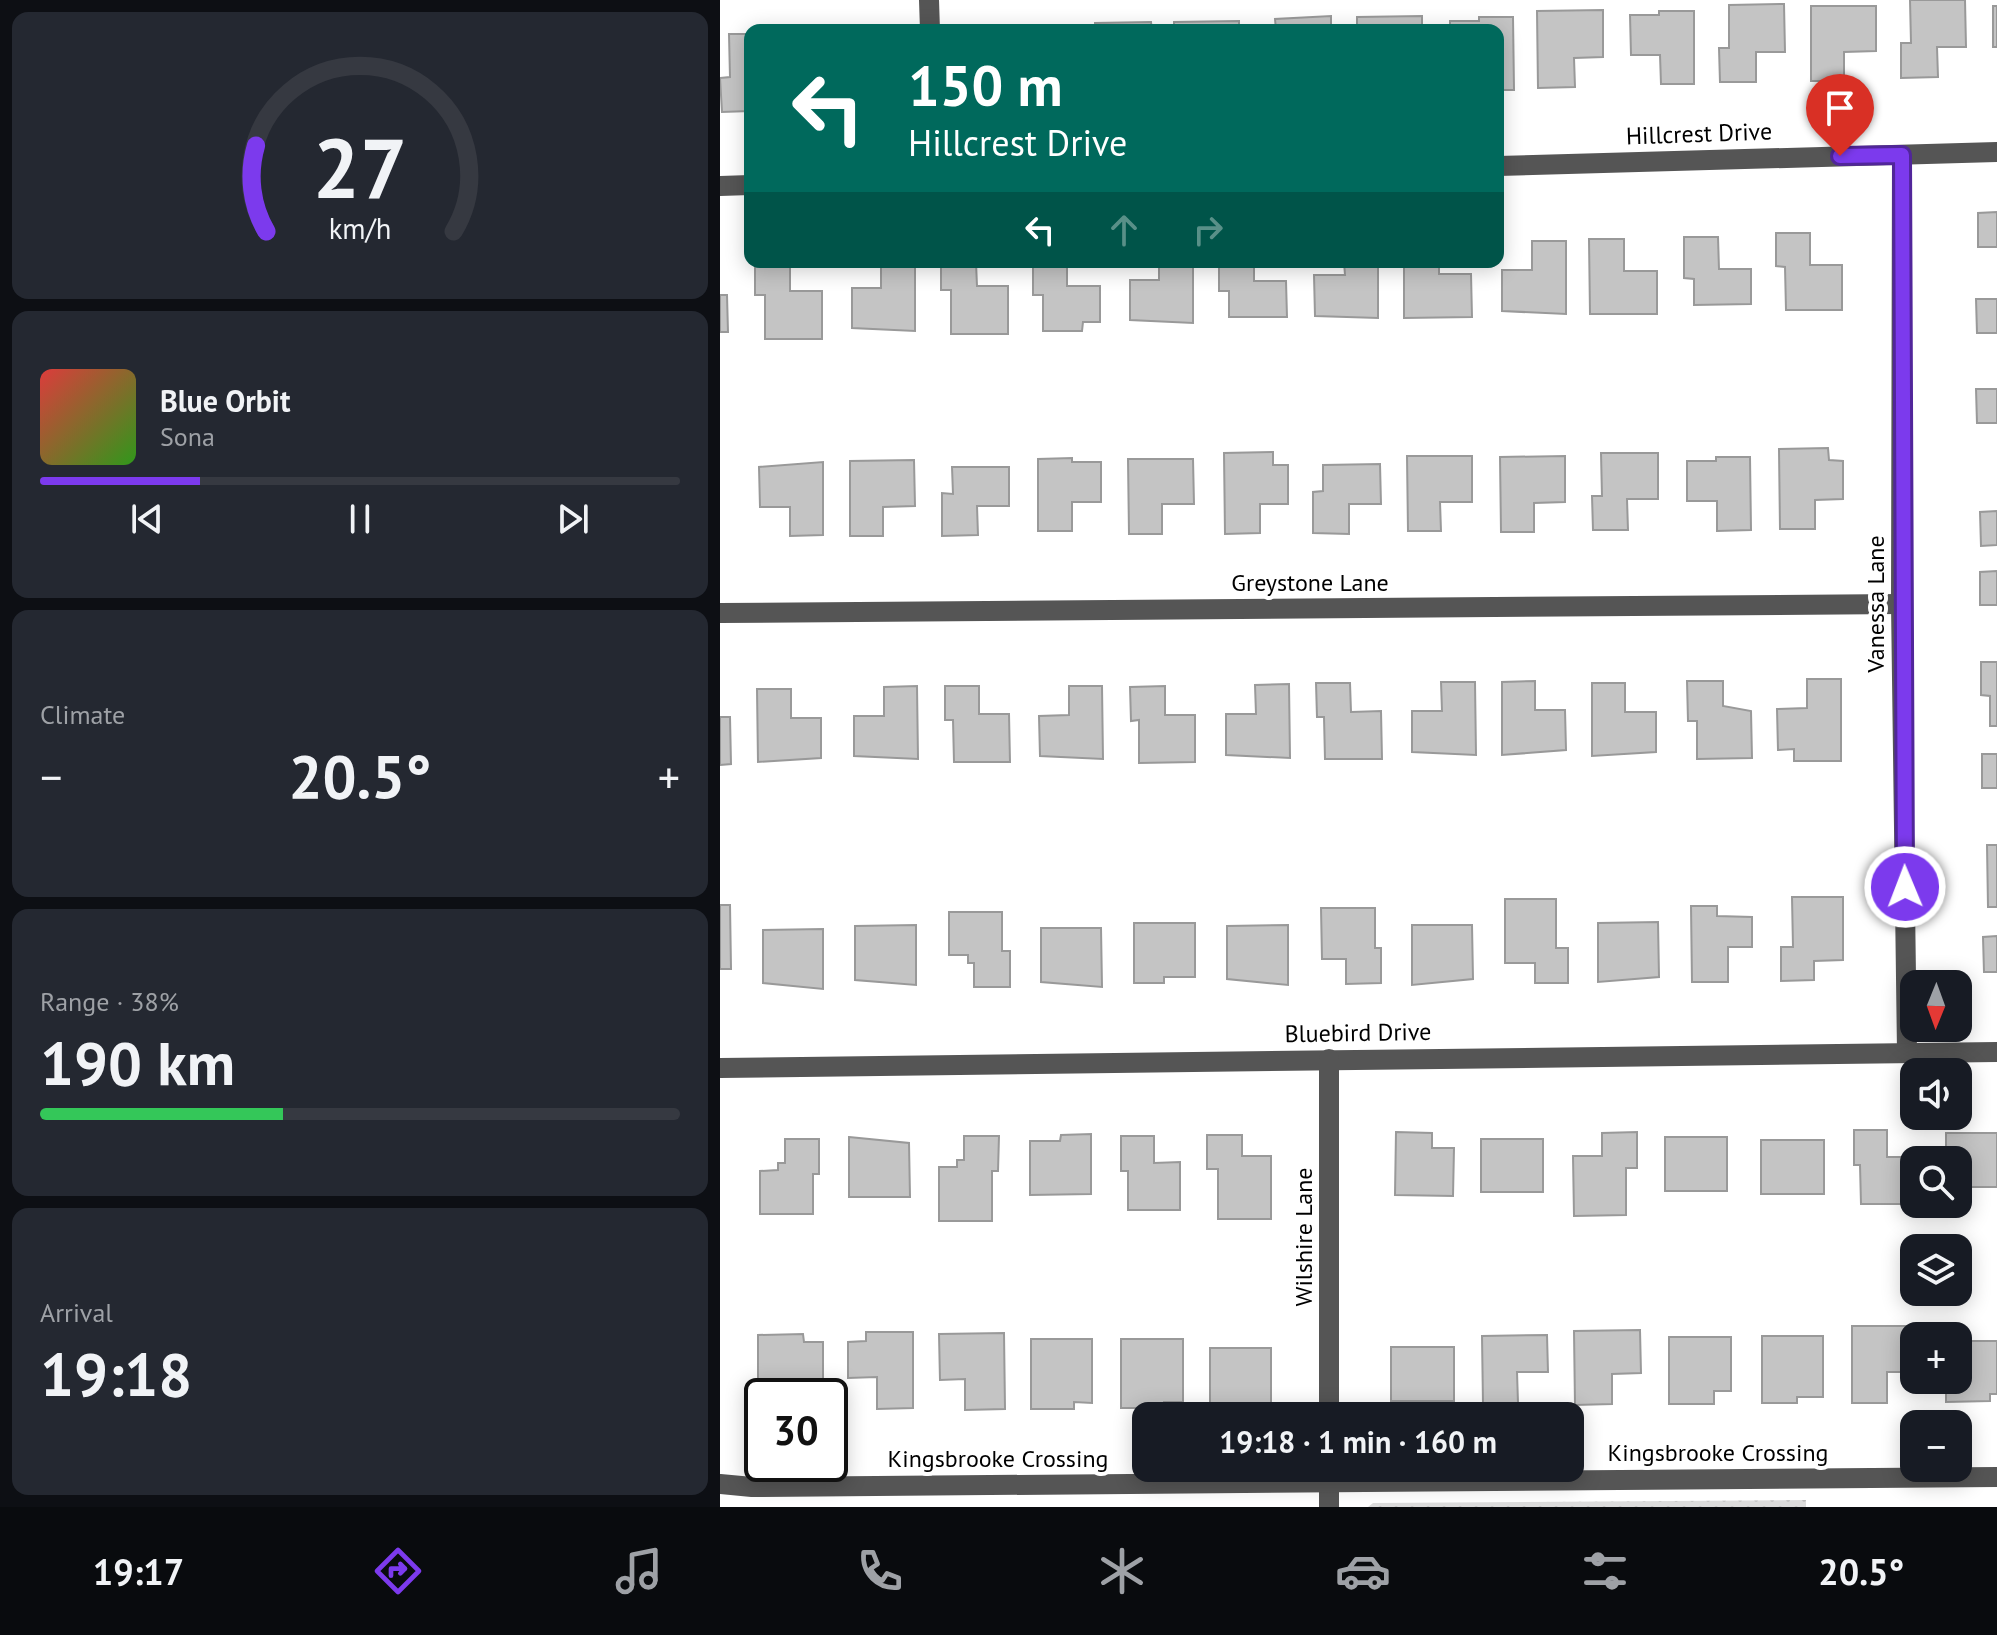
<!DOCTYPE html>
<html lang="en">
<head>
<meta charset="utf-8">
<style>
  :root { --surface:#171b24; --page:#242831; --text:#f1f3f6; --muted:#9ea1a6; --line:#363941; --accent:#7c3aed }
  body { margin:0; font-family:"PT Sans",sans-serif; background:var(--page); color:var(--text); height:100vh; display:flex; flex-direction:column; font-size:30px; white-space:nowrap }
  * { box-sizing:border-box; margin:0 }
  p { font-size:26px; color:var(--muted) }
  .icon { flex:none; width:44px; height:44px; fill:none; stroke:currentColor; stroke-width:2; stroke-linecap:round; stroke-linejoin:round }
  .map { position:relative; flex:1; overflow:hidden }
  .panel { display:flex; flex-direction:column; gap:12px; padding:12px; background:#0d0f14; width:720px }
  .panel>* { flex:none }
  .banner { position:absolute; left:24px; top:24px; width:760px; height:244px; border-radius:16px; box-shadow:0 4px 20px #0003; background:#00695c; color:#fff; overflow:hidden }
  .needle { width:52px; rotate:181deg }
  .tools { position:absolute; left:1180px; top:970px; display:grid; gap:16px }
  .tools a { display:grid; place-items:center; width:72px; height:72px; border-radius:16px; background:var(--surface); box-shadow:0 4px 20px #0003; font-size:40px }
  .speed { position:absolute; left:24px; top:1378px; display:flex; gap:16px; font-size:40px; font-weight:700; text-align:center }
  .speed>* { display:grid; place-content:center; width:104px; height:104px; border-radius:50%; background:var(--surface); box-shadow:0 4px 20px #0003; line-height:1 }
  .speed .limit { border:4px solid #111; border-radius:12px; background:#fff; color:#111 }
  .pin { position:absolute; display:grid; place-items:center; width:68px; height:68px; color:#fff; margin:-82px -34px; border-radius:50% 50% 50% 0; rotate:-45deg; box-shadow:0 0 8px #0007 }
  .pin .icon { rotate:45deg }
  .me { position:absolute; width:88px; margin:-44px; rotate:359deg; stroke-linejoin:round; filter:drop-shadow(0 0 6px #0008) }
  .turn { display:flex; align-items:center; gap:28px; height:168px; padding:0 32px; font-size:36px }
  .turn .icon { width:104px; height:104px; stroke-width:2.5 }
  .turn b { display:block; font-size:56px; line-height:68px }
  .lanes { display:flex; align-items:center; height:76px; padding:0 32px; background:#0003; justify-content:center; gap:40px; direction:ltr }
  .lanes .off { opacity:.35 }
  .big { font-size:60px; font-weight:800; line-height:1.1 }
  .panel .tile { flex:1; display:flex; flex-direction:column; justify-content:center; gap:12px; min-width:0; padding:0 28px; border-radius:16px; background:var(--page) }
  .panel .dial { align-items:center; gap:0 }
  .dial svg { height:208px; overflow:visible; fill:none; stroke:var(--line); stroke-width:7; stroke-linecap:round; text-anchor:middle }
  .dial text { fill:var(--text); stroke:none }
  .song { display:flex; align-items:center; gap:24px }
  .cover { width:96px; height:96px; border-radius:12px; background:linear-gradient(135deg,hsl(0 70% 55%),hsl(110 70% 35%)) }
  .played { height:8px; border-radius:4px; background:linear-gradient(90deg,var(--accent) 25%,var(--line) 25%) }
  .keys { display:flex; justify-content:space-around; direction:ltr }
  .heat { display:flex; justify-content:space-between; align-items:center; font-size:44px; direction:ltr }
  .charge { height:12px; border-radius:6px; background:linear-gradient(90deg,#34c759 38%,var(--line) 0) }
  .trip { position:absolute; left:412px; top:1402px; width:452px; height:80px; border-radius:16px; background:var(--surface); box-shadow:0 4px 20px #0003; font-weight:800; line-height:80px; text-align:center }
  .tab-bar { display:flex; height:128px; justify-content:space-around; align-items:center; background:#090b0e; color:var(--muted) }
  .tab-bar .icon { width:56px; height:56px }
  .tab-bar .on { color:var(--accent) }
  .tab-bar b { font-size:36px; color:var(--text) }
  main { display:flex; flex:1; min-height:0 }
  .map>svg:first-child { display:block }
  .park { fill:url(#park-dots) }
  .building { fill:#c4c4c4; stroke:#999; stroke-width:2 }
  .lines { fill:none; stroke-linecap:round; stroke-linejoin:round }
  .minor { stroke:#555; stroke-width:20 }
  .route-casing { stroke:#51269a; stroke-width:20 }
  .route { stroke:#7c3aed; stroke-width:14 }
  .labels { text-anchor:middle; stroke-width:8; stroke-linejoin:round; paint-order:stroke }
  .street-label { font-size:24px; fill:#000; stroke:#fff }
</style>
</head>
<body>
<main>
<section class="panel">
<div class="tile dial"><svg viewBox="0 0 100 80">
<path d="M14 69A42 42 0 1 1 86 69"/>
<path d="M14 69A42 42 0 0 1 10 36" stroke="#7c3aed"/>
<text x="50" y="56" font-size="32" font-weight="700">27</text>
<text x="50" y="72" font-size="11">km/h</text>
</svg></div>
<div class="tile">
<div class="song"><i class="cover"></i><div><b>Blue Orbit</b><p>Sona</p></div></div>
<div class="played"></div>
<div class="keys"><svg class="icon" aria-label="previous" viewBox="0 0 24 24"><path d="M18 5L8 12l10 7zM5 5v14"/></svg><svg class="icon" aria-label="pause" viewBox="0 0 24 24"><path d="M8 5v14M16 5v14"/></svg><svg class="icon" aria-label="next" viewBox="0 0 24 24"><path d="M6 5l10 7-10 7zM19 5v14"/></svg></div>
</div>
<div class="tile"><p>Climate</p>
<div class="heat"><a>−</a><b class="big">20.5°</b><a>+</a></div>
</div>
<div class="tile"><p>Range · 38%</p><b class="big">190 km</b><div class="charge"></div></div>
<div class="tile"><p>Arrival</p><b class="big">19:18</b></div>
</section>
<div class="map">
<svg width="1277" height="1507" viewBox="0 0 1277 1507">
  <defs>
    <pattern id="park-dots" width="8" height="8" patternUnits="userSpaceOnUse" patternTransform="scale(2)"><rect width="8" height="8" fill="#dcdcdc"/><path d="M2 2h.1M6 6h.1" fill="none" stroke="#bbb" stroke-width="1.8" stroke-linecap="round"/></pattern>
  </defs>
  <rect width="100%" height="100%" fill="#fff"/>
  <polygon class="park" points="1086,1500 1086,1507 648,1507 653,1503"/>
  <g class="building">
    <polygon points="1190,0 1245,0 1246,47 1217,47 1218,77 1181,78 1181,43 1191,43"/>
    <polygon points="1064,4 1065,52 1036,52 1036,82 1000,82 999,48 1009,48 1009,5"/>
    <polygon points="1091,6 1156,6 1156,51 1124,52 1124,81 1091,81"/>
    <rect x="1273" y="6" width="4" height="41"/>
    <polygon points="883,10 883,57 854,58 855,87 818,88 817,11"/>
    <polygon points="939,11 974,11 974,84 941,84 940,55 911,55 910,15 939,15"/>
    <polygon points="611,16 611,30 556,30 555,19"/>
    <polygon points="702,16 702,30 637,30 637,17"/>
    <polygon points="759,17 793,17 794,90 778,90 778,30 730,30 730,21 759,21"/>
    <polygon points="519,21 519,30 454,30 454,22"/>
    <polygon points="431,22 432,30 375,30 375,23"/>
    <polygon points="9,34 30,34 30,111 2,112 0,78 10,77"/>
    <polygon points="1277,212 1277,247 1258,247 1258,213"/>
    <polygon points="1056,233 1090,233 1090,265 1122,265 1122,310 1066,310 1065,267 1056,266"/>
    <polygon points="964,237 998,237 999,269 1031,269 1031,304 974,305 974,279 964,278"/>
    <polygon points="869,239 904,239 904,271 937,271 937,314 870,314"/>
    <polygon points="812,241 846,241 846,314 782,311 782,270 812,270"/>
    <polygon points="35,262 70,262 70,291 102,291 102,339 45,339 45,295 35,295"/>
    <polygon points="161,262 195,262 195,331 132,328 132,288 161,288"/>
    <polygon points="221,262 256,262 257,286 288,286 288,334 231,334 231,290 221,290"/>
    <polygon points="313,262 347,262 347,286 380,286 380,322 363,322 362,331 323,331 323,295 313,295"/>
    <polygon points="439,262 473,262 473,323 410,320 410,280 439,280"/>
    <polygon points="499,262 534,262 534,281 566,281 567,317 509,317 509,291 499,291"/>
    <polygon points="624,262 658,262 658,318 595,316 594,275 625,275"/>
    <polygon points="684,262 719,262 719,274 751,274 752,317 684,318"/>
    <polygon points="0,295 7,295 8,332 0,332"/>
    <polygon points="1256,299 1277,299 1277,333 1257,333"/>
    <polygon points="1256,389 1277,389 1277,423 1257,423"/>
    <polygon points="1108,448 1109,460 1123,461 1123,499 1095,500 1095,529 1060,529 1059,449"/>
    <polygon points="553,452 553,465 568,465 568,504 540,504 540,533 505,534 504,453"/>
    <polygon points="881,453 938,453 938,499 907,499 908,530 873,530 872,496 882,496"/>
    <polygon points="687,456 752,456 752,502 720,502 721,531 688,531"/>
    <polygon points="845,456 845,502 814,503 814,532 781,532 780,457"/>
    <polygon points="996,457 1030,457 1031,530 997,531 997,501 967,501 967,461 996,461"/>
    <polygon points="352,458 352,462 381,462 381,502 352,502 352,531 318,531 318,459"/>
    <polygon points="408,459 473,459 474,504 442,504 442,534 409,534"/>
    <polygon points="194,460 195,506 163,507 163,536 130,536 130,461"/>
    <polygon points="103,462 103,535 70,536 70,507 40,507 39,467"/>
    <polygon points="660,464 661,504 629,504 629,534 593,533 593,492 603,491 603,465"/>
    <polygon points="232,467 289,467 289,506 257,506 258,535 222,536 222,493 233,494"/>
    <polygon points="1277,511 1277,545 1261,546 1260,512"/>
    <polygon points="1277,571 1277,605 1260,605 1260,572"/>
    <polygon points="1261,662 1277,662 1277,726 1270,726 1270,696 1261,695"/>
    <polygon points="1087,679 1121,679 1121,761 1074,761 1074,749 1058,750 1057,709 1087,708"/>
    <polygon points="815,681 815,710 845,710 846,750 782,755 782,682"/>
    <polygon points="967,681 1003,681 1003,706 1031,711 1032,758 977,759 977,721 968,721"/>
    <polygon points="721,682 755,682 756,755 692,752 692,711 722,711"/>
    <polygon points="596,683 630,683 631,712 661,711 662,759 605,759 604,717 597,717"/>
    <polygon points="872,683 905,683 905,712 936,712 936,752 872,756"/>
    <polygon points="569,684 570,758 506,755 506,714 536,714 535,685"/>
    <polygon points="197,686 198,759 134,756 134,716 164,716 164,687"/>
    <polygon points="225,686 259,686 259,714 289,714 290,762 234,762 233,720 225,720"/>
    <polygon points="349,686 382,686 383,759 320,756 319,716 349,715"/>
    <polygon points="445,686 445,715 475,715 475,762 419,763 419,720 411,721 410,687"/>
    <polygon points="37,689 71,689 71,718 101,718 101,758 38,762"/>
    <polygon points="0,717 10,717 11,764 0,765"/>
    <rect x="1262" y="754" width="15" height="34"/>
    <polygon points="1267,845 1277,845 1277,907 1268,907"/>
    <polygon points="1072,897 1123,897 1123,960 1094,961 1094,980 1061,981 1061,947 1073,947"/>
    <polygon points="785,899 836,899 836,948 848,948 848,983 815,983 815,963 785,963"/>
    <polygon points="0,905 10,905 11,969 0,969"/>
    <polygon points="971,906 997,906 997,916 1032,917 1032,947 1008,947 1008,982 972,982"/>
    <polygon points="601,908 655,908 655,948 661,948 661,983 626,984 626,959 602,959"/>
    <polygon points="229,912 282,912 282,951 290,951 290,987 254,987 254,963 248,963 248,955 229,955"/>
    <polygon points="938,922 939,977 878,982 878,923"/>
    <polygon points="414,923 475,923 475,977 444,977 444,983 414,983"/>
    <polygon points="196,925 196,985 135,980 135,926"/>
    <polygon points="568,925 568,985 507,979 507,926"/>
    <polygon points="692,925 752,925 753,979 692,985"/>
    <polygon points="321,928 381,928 382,987 321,982"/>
    <polygon points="103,929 103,989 43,983 43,930"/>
    <polygon points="1277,936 1277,972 1264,972 1263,937"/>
    <polygon points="1134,1130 1167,1130 1167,1157 1193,1157 1193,1204 1141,1204 1140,1165 1134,1165"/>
    <polygon points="676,1132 712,1133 712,1148 734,1148 733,1196 675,1195"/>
    <polygon points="917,1132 917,1168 906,1168 906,1215 854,1216 853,1156 882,1156 882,1133"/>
    <polygon points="1226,1133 1277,1133 1277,1187 1238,1187 1238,1160 1226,1160"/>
    <polygon points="371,1134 371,1194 310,1195 310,1141 340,1141 341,1135"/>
    <polygon points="487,1135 522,1135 522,1156 551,1156 551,1219 498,1219 498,1169 487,1169"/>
    <polygon points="244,1136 279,1136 278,1171 272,1171 272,1221 219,1221 219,1167 237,1167 237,1160 244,1160"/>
    <polygon points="401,1136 434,1136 434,1163 460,1162 460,1210 408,1210 408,1171 401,1171"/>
    <polygon points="129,1137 189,1143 190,1197 129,1197"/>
    <rect x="945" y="1137" width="62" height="54"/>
    <polygon points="65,1139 99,1139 99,1174 93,1174 93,1214 40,1214 40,1171 58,1170 58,1163 65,1163"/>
    <rect x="761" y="1139" width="62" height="53"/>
    <rect x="1041" y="1140" width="63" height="54"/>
    <polygon points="1132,1326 1199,1326 1199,1336 1194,1336 1194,1372 1167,1372 1167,1403 1132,1403"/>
    <polygon points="920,1330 921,1373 892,1374 892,1404 855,1405 854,1331"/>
    <polygon points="146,1332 193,1332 193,1408 157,1409 157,1377 128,1378 128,1342 146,1341"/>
    <polygon points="284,1333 285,1409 245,1410 245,1379 220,1380 219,1334"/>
    <polygon points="83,1334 84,1342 103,1342 103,1379 73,1379 73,1396 42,1396 42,1411 38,1411 38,1335"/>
    <polygon points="827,1335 828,1372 797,1372 798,1403 763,1404 762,1336"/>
    <polygon points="1042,1336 1103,1336 1103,1397 1077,1397 1077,1403 1042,1403"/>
    <polygon points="949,1337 1011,1337 1011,1391 994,1391 994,1404 949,1404"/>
    <polygon points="311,1339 372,1339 372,1403 354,1402 354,1409 311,1409"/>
    <polygon points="401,1339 463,1339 463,1402 444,1402 444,1408 401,1408"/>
    <polygon points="1238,1341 1277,1341 1277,1394 1270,1394 1270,1401 1226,1402 1226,1380 1238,1380"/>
    <rect x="671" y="1347" width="63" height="54"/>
    <polygon points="490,1348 551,1348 551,1408 522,1408 522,1403 490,1403"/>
  </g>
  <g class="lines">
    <g class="minor">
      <polyline points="209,0 210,30"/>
      <polyline points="1182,155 1181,604 1187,1052"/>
      <polyline points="778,166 1277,152"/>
      <polyline points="0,186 30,185"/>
      <polyline points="0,613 1181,604"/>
      <polyline points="0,1068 1277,1052"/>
      <polyline points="609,1416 609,1059"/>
      <polyline points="609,1468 609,1507"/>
      <polyline points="0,1484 32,1487 1277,1477"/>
    </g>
  </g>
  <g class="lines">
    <g class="route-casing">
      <polyline id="route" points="1120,156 1182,155 1185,887"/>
    </g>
    <use href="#route" class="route"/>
  </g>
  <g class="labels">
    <g class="street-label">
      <text transform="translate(979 134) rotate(-2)" y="8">Hillcrest Drive</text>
      <text x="590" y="591">Greystone Lane</text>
      <text transform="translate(1156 604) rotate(-90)" y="8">Vanessa Lane</text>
      <text transform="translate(638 1033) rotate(-1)" y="8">Bluebird Drive</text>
      <text transform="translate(584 1237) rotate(-90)" y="8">Wilshire Lane</text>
      <text x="998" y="1461">Kingsbrooke Crossing</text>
      <text x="278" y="1467">Kingsbrooke Crossing</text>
    </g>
  </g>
</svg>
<div class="tools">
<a><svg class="needle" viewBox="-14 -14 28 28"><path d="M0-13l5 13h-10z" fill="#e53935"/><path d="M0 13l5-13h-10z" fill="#9ea1a6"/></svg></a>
<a><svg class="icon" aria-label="sound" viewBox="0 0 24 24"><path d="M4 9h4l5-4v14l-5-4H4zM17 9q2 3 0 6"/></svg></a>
<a><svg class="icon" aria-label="search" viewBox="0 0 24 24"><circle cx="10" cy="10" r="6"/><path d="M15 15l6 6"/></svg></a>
<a><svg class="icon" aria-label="layers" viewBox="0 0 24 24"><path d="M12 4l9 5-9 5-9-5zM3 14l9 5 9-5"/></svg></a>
<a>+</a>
<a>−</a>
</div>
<div class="speed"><div class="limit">30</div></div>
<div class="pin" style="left:1120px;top:156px;background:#d93025"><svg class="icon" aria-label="arrive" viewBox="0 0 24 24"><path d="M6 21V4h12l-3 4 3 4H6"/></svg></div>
<svg class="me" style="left:1185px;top:887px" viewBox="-20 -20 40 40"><circle r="17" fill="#7c3aed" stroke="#fff" stroke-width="3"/><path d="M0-11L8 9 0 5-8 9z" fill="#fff"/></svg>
<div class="trip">19:18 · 1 min · 160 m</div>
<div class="banner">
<div class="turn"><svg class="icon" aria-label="left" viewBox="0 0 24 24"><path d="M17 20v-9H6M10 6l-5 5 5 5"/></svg><div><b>150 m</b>Hillcrest Drive</div></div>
<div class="lanes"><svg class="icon" aria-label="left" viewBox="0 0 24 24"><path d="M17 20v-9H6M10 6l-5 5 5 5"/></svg><svg class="icon off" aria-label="ahead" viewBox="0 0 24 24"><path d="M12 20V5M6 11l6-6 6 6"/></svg><svg class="icon off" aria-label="right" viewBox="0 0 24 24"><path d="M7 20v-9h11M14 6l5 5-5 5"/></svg></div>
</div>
</div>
</main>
<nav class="tab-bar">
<b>19:17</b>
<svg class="icon on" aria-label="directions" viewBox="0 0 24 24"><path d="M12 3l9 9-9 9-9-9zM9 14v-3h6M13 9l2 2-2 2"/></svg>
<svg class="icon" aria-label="music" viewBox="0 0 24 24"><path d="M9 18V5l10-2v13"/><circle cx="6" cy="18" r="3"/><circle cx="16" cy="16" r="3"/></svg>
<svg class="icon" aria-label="phone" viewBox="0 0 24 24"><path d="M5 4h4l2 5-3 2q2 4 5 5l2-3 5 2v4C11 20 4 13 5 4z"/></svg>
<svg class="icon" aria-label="climate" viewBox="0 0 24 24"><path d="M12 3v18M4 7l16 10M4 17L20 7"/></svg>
<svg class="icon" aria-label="car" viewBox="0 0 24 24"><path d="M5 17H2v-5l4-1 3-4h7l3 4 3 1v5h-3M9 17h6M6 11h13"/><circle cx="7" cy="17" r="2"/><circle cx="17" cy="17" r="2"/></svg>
<svg class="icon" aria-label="filters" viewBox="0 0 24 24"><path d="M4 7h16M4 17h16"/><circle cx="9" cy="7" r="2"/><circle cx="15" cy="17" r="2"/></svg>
<b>20.5°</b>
</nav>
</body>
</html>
